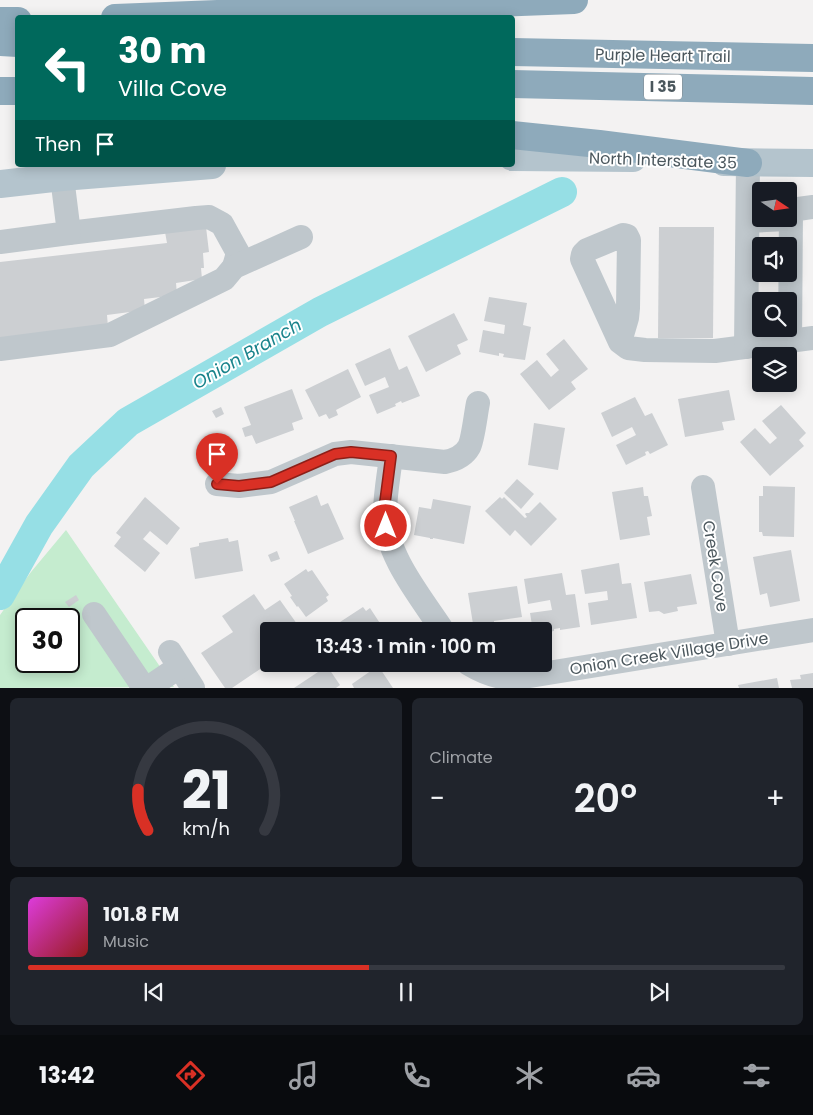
<!DOCTYPE html>
<html lang="en">
<head>
<meta charset="utf-8">
<style>
  :root { --surface:#171b24; --page:#20242c; --text:#f1f3f6; --muted:#9ea1a6; --line:#363941; --accent:#d93025 }
  body { margin:0; font-family:Poppins,sans-serif; background:var(--page); color:var(--text); height:100vh; display:flex; flex-direction:column; font-size:19px; white-space:nowrap }
  * { box-sizing:border-box; margin:0 }
  p { font-size:16px; color:var(--muted) }
  .icon { flex:none; width:28px; height:28px; fill:none; stroke:currentColor; stroke-width:2; stroke-linecap:round; stroke-linejoin:round }
  .map { position:relative; height:688px; overflow:hidden }
  .drawer { display:flex; flex-direction:column; gap:10px; padding:10px; background:#0d0f14; flex:1 }
  .drawer>* { flex:none }
  .hud { position:absolute; left:15px; top:15px; width:500px; height:152px; border-radius:5px; box-shadow:0 2px 12px #0003; background:#00695c; color:#fff; overflow:hidden }
  .needle { width:32px; rotate:103deg }
  .buttons { position:absolute; left:752px; top:182px; display:grid; gap:10px }
  .buttons a { display:grid; place-items:center; width:45px; height:45px; border-radius:5px; background:var(--surface); box-shadow:0 2px 12px #0003; font-size:25px }
  .speed { position:absolute; left:15px; top:608px; display:flex; gap:10px; font-size:25px; font-weight:700; text-align:center }
  .speed>* { display:grid; place-content:center; width:65px; height:65px; border-radius:50%; background:var(--surface); box-shadow:0 2px 12px #0003; line-height:1 }
  .speed .limit { border:2px solid #111; border-radius:8px; background:#fff; color:#111 }
  .pin { position:absolute; display:grid; place-items:center; width:42px; height:42px; color:#fff; margin:-51px -21px; border-radius:50% 50% 50% 0; rotate:-45deg; box-shadow:0 0 5px #0007 }
  .pin .icon { rotate:45deg }
  .me { position:absolute; width:55px; margin:-28px; rotate:0deg; stroke-linejoin:round; filter:drop-shadow(0 0 4px #0008) }
  .turn { display:flex; align-items:center; gap:18px; height:105px; padding:0 20px; font-size:22px }
  .turn .icon { width:65px; height:65px; stroke-width:2.5 }
  .turn b { display:block; font-size:35px; line-height:42px }
  .then { display:flex; align-items:center; height:48px; padding:0 20px; background:#0003; gap:10px; font-size:19px }
  .big { font-size:38px; font-weight:600; line-height:1.1 }
  .drawer .widget { flex:1; display:flex; flex-direction:column; justify-content:center; gap:8px; min-width:0; padding:0 18px; border-radius:8px; background:var(--page) }
  .drawer .dial { align-items:center; gap:0 }
  .dial svg { height:130px; overflow:visible; fill:none; stroke:var(--line); stroke-width:7; stroke-linecap:round; text-anchor:middle }
  .dial text { fill:var(--text); stroke:none }
  .song { display:flex; align-items:center; gap:15px }
  .cover { width:60px; height:60px; border-radius:8px; background:linear-gradient(135deg,hsl(300 70% 55%),hsl(0 70% 35%)) }
  .played { height:5px; border-radius:2px; background:linear-gradient(90deg,var(--accent) 45%,var(--line) 45%) }
  .keys { display:flex; justify-content:space-around; direction:ltr }
  .heat { display:flex; justify-content:space-between; align-items:center; font-size:28px; direction:ltr }
  .drawer .tiles { flex:1; display:grid; gap:10px; grid-template-columns:1fr 1fr }
  .widget:last-child { grid-column:span 2 }
  .trip { position:absolute; left:260px; top:622px; width:292px; height:50px; border-radius:5px; background:var(--surface); box-shadow:0 2px 12px #0003; font-weight:600; line-height:50px; text-align:center }
  .tab-bar { display:flex; height:80px; justify-content:space-around; align-items:center; background:#090b0e; color:var(--muted) }
  .tab-bar .icon { width:35px; height:35px }
  .tab-bar .active { color:var(--accent) }
  .tab-bar b { font-size:22px; color:var(--text) }
  .map>svg:first-child { display:block }
  .green { fill:#c5eccf; fill-rule:evenodd }
  .lines { fill:none; stroke-linecap:round; stroke-linejoin:round }
  .river { stroke:#96dfe5; stroke-width:30 }
  .building { fill:#cccfd2 }
  .minor { stroke:#bfc7cc; stroke-width:24 }
  .major { stroke:#b4c4cd; stroke-width:28 }
  .highway { stroke:#8eaabb; stroke-width:28 }
  .route-casing { stroke:#8d1f18; stroke-width:12 }
  .route { stroke:#d93025; stroke-width:9 }
  .labels { text-anchor:middle; stroke-width:4; stroke-linejoin:round; paint-order:stroke }
  .shield { fill:#fff; stroke:#81898e; stroke-width:1 }
  .shield-label { font-size:15px; font-weight:bold; fill:#4b575d }
  .street-label { font-size:16px; fill:#4b575d; stroke:#fff }
  .water-label { font-size:18px; font-style:italic; fill:#19838b; stroke:#fff }
</style>
</head>
<body>
<div class="map">
<svg width="813" height="688" viewBox="0 0 813 688">
  <rect width="100%" height="100%" fill="#f3f2f2"/>
  <path class="green" d="M 66,530 L 174,687 L 0,688 L 0,615 L 31,572 ZM 26,619 L 69,619 L 69,661 L 26,661 Z"/>
  <g class="lines">
    <polyline class="river" points="0,595 39,525 81,466 128,422 320,312 562,192"/>
  </g>
  <g class="building">
    <polygon points="206,227 209,252 203,253 204,268 201,268 202,279 176,283 177,295 144,299 145,310 107,315 108,327 0,339 0,262 167,243 165,232"/>
    <polygon points="659,227 714,227 713,338 658,338"/>
    <polygon points="489,297 527,303 523,325 531,327 525,360 503,357 504,354 499,353 499,356 479,352 483,330 504,334 505,325 484,321"/>
    <polygon points="454,313 468,340 457,345 461,354 426,372 408,336"/>
    <polygon points="564,339 588,369 571,382 576,389 549,410 520,374 537,360 551,377 559,370 546,354"/>
    <polygon points="390,348 399,370 407,366 420,396 402,403 401,401 395,404 396,406 377,414 369,395 389,387 385,377 365,386 355,364"/>
    <polygon points="348,369 361,397 336,410 338,415 329,419 326,414 319,417 305,390"/>
    <polygon points="292,389 303,419 292,423 294,430 256,444 252,435 245,437 242,428 251,425 244,407"/>
    <polygon points="729,390 735,420 722,422 724,430 685,437 678,399"/>
    <polygon points="635,397 645,416 652,413 668,445 650,454 648,451 645,452 646,455 626,465 616,445 636,435 632,427 612,437 601,413"/>
    <polygon points="781,405 806,433 799,440 804,446 770,476 740,442 755,428 770,444 777,438 762,421"/>
    <polygon points="221,407 224,414 216,418 212,411"/>
    <polygon points="534,423 565,428 558,470 528,465"/>
    <polygon points="517,479 534,494 521,509 504,493"/>
    <polygon points="763,486 795,487 794,537 763,536 762,532 759,532 759,496 763,496"/>
    <polygon points="643,487 644,496 648,496 652,516 647,517 650,535 620,540 612,492"/>
    <polygon points="317,495 321,506 328,503 344,539 308,554 294,521 295,521 289,507"/>
    <polygon points="145,497 180,528 167,545 150,531 143,539 160,553 145,572 114,546 121,537 116,533"/>
    <polygon points="500,497 502,499 504,497 525,518 527,517 525,514 526,513 529,513 540,502 557,519 531,546 515,530 510,536 485,511"/>
    <polygon points="433,499 471,506 464,544 433,538 433,539 430,539 430,538 414,535 419,507 431,509"/>
    <polygon points="228,538 229,542 238,540 243,571 195,579 190,548 199,546 199,543"/>
    <polygon points="791,550 800,601 770,607 767,593 760,595 753,557"/>
    <polygon points="277,551 280,559 271,562 268,555"/>
    <polygon points="619,563 622,584 631,583 637,618 591,625 588,603 608,600 607,591 585,594 581,570"/>
    <polygon points="306,569 308,572 312,570 329,595 326,597 328,601 306,617 298,606 297,607 290,597 292,596 284,584"/>
    <polygon points="562,573 566,595 575,594 580,627 560,630 560,628 554,629 554,631 544,633 544,631 533,631 530,613 552,610 550,600 528,604 524,579"/>
    <polygon points="691,574 697,604 677,607 678,611 664,614 659,611 649,612 644,582"/>
    <polygon points="517,586 522,617 494,621 494,624 484,626 484,623 473,624 468,593"/>
    <polygon points="254,594 265,610 280,600 302,631 269,631 269,663 232,688 225,688 201,653 233,632 222,616"/>
    <polygon points="76,595 79,600 69,607 65,602"/>
    <polygon points="363,607 366,611 370,608 385,631 347,631 340,622"/>
    <polygon points="71,639 80,652 69,660 69,640"/>
    <polygon points="327,666 340,685 336,688 294,688"/>
    <polygon points="375,668 377,672 381,670 393,688 354,688 352,684"/>
    <polygon points="813,673 813,688 792,688 790,680 801,679 800,675"/>
    <polygon points="777,678 779,688 739,688 738,685"/>
  </g>
  <g class="lines">
    <g class="minor">
      <polyline points="748,221 786,219"/>
      <polyline points="69,233 196,218 209,217 222,224 238,253 234,267"/>
      <polyline points="0,242 69,233 62,177"/>
      <polyline points="620,342 627,318 628,308 629,240 627,236 623,235 587,250 583,254 582,259 620,342 628,348 645,350 715,351 813,338"/>
      <polyline points="790,342 791,210 813,207"/>
      <polyline points="746,347 748,163"/>
      <polyline points="0,349 110,335 224,279 234,267 301,237"/>
      <path d="M 391,456 C 389,475 385,494 385,513 C 385,555 421,597 443,631"/>
      <path d="M 217,484 L 239,486 L 271,482 L 335,454 L 351,452 L 445,462 C 455,460 464,456 469,447 C 473,440 476,412 478,403"/>
      <polyline points="703,487 728,644"/>
      <polyline points="94,614 144,688"/>
      <polyline points="170,652 193,688"/>
      <path d="M 469,664 C 484,673 499,679 517,678 L 813,630"/>
      <polyline points="148,688 179,667"/>
    </g>
    <g class="major">
      <polyline points="512,157 633,158"/>
      <polyline points="724,162 813,163"/>
      <polyline points="0,184 62,177 212,165"/>
    </g>
    <g class="highway">
      <polyline points="115,18 574,0"/>
      <polyline points="0,21 18,21"/>
      <polyline points="0,42 18,43"/>
      <polyline points="512,52 813,58"/>
      <polyline points="512,84 813,91"/>
      <polyline points="0,91 18,91"/>
      <polyline points="512,135 599,144 748,163"/>
    </g>
  </g>
  <g class="lines">
    <g class="route-casing">
      <polyline id="route" points="217,484 239,486 271,482 335,454 351,452 391,456 385,502 386,526"/>
    </g>
    <use href="#route" class="route"/>
  </g>
  <g class="labels">
    <rect class="shield" x="644" y="74.5" width="38" height="25" rx="4"/>
    <g class="shield-label">
      <text x="663" y="92">I 35</text>
    </g>
    <g class="street-label">
      <text transform="translate(663 55) rotate(1)" y="6">Purple Heart Trail</text>
      <text transform="translate(663 160) rotate(2)" y="6">North Interstate 35</text>
      <text transform="translate(716 566) rotate(81)" y="6">Creek Cove</text>
      <text transform="translate(669 653) rotate(-9)" y="6">Onion Creek Village Drive</text>
    </g>
    <g class="water-label">
      <text transform="translate(247 354) rotate(-30)" y="6">Onion Branch</text>
    </g>
  </g>
</svg>
<div class="buttons">
<a><svg class="needle" viewBox="-14 -14 28 28"><path d="M0-13l5 13h-10z" fill="#e53935"/><path d="M0 13l5-13h-10z" fill="#9ea1a6"/></svg></a>
<a><svg class="icon" aria-label="sound" viewBox="0 0 24 24"><path d="M4 9h4l5-4v14l-5-4H4zM17 9q2 3 0 6"/></svg></a>
<a><svg class="icon" aria-label="search" viewBox="0 0 24 24"><circle cx="10" cy="10" r="6"/><path d="M15 15l6 6"/></svg></a>
<a><svg class="icon" aria-label="layers" viewBox="0 0 24 24"><path d="M12 4l9 5-9 5-9-5zM3 14l9 5 9-5"/></svg></a>
</div>
<div class="speed"><div class="limit">30</div></div>
<div class="pin" style="left:217px;top:484px;background:#d93025"><svg class="icon" aria-label="arrive" viewBox="0 0 24 24"><path d="M6 21V4h12l-3 4 3 4H6"/></svg></div>
<svg class="me" style="left:386px;top:526px" viewBox="-20 -20 40 40"><circle r="17" fill="#d93025" stroke="#fff" stroke-width="3"/><path d="M0-11L8 9 0 5-8 9z" fill="#fff"/></svg>
<div class="trip">13:43 · 1 min · 100 m</div>
<div class="hud">
<div class="turn"><svg class="icon" aria-label="left" viewBox="0 0 24 24"><path d="M17 20v-9H6M10 6l-5 5 5 5"/></svg><div><b>30 m</b>Villa Cove</div></div>
<div class="then">Then<svg class="icon" aria-label="arrive" viewBox="0 0 24 24"><path d="M6 21V4h12l-3 4 3 4H6"/></svg></div>
</div>
</div>
<section class="drawer">
<div class="tiles">
<div class="widget dial"><svg viewBox="0 0 100 80">
<path d="M14 69A42 42 0 1 1 86 69"/>
<path d="M14 69A42 42 0 0 1 8 44" stroke="#d93025"/>
<text x="50" y="56" font-size="32" font-weight="700">21</text>
<text x="50" y="72" font-size="11">km/h</text>
</svg></div>
<div class="widget"><p>Climate</p>
<div class="heat"><a>−</a><b class="big">20°</b><a>+</a></div>
</div>
<div class="widget">
<div class="song"><i class="cover"></i><div><b>101.8 FM</b><p>Music</p></div></div>
<div class="played"></div>
<div class="keys"><svg class="icon" aria-label="previous" viewBox="0 0 24 24"><path d="M18 5L8 12l10 7zM5 5v14"/></svg><svg class="icon" aria-label="pause" viewBox="0 0 24 24"><path d="M8 5v14M16 5v14"/></svg><svg class="icon" aria-label="next" viewBox="0 0 24 24"><path d="M6 5l10 7-10 7zM19 5v14"/></svg></div>
</div>
</div>
</section>
<nav class="tab-bar">
<b>13:42</b>
<svg class="icon active" aria-label="directions" viewBox="0 0 24 24"><path d="M12 3l9 9-9 9-9-9zM9 14v-3h6M13 9l2 2-2 2"/></svg>
<svg class="icon" aria-label="music" viewBox="0 0 24 24"><path d="M9 18V5l10-2v13"/><circle cx="6" cy="18" r="3"/><circle cx="16" cy="16" r="3"/></svg>
<svg class="icon" aria-label="phone" viewBox="0 0 24 24"><path d="M5 4h4l2 5-3 2q2 4 5 5l2-3 5 2v4C11 20 4 13 5 4z"/></svg>
<svg class="icon" aria-label="climate" viewBox="0 0 24 24"><path d="M12 3v18M4 7l16 10M4 17L20 7"/></svg>
<svg class="icon" aria-label="car" viewBox="0 0 24 24"><path d="M5 17H2v-5l4-1 3-4h7l3 4 3 1v5h-3M9 17h6M6 11h13"/><circle cx="7" cy="17" r="2"/><circle cx="17" cy="17" r="2"/></svg>
<svg class="icon" aria-label="filters" viewBox="0 0 24 24"><path d="M4 7h16M4 17h16"/><circle cx="9" cy="7" r="2"/><circle cx="15" cy="17" r="2"/></svg>
</nav>
</body>
</html>
